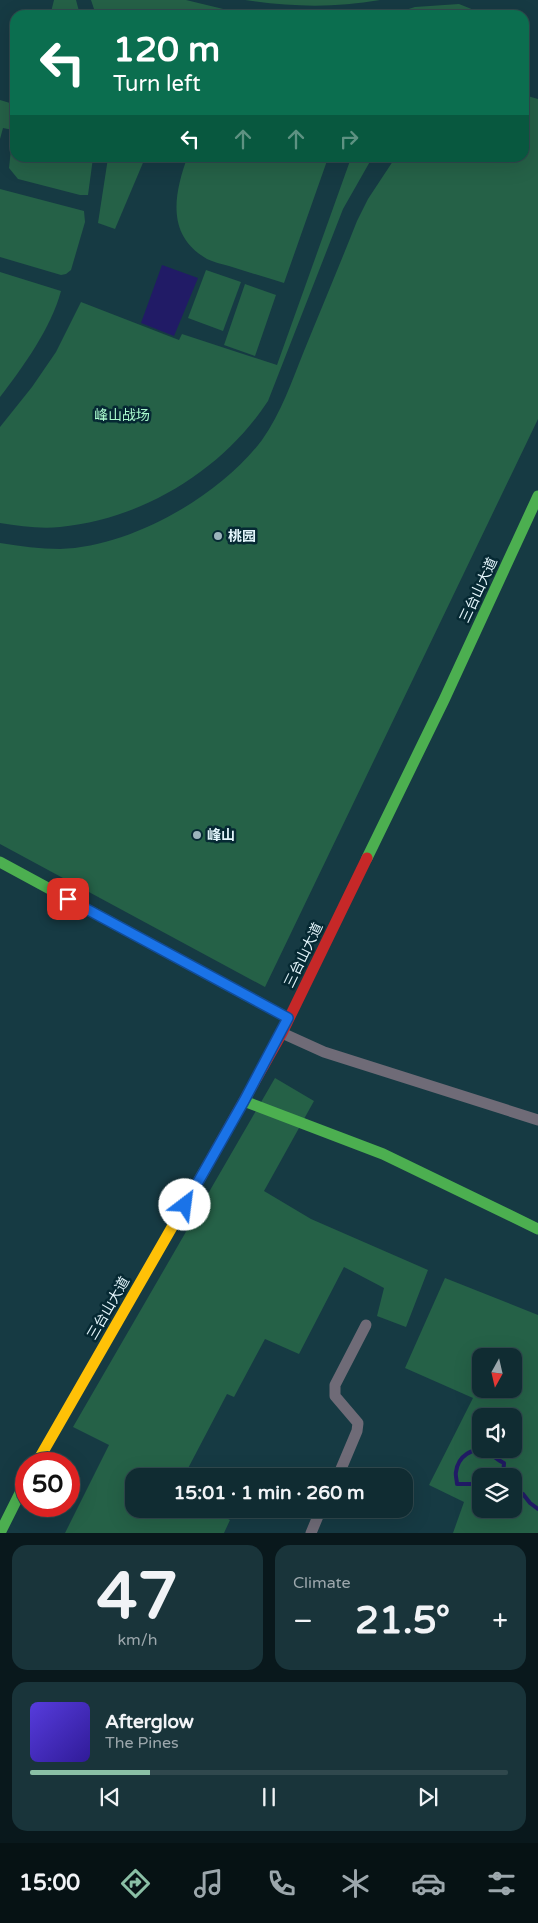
<!DOCTYPE html>
<html lang="en">
<head>
<meta charset="utf-8">
<style>
  :root { --surface:#102c32; --page:#19343a; --text:#f1f3f6; --muted:#9ca7ac; --line:#30484d; --accent:#8abfa5 }
  body { margin:0; font-family:"Varela Round","Noto Sans SC",sans-serif; background:var(--page); color:var(--text); height:100vh; display:flex; flex-direction:column; font-size:19px; white-space:nowrap }
  * { box-sizing:border-box; margin:0 }
  p { font-size:16px; color:var(--muted) }
  .icon { flex:none; width:28px; height:28px; fill:none; stroke:currentColor; stroke-width:2; stroke-linecap:round; stroke-linejoin:round }
  .map { position:relative; height:1533px; overflow:hidden }
  .panel { display:flex; flex-direction:column; gap:12px; padding:12px; background:#09181c; flex:1 }
  .panel>* { flex:none }
  .hud { position:absolute; left:10px; top:10px; width:519px; height:152px; border-radius:15px; box-shadow:0 5px 20px #0002,0 0 0 1px var(--line); background:#0b6e4f; color:#fff; overflow:hidden }
  .needle { width:32px; rotate:188deg }
  .buttons { position:absolute; left:472px; top:1348px; display:grid; gap:10px }
  .buttons a { display:grid; place-items:center; width:50px; height:50px; border-radius:10px; background:var(--surface); box-shadow:0 5px 20px #0002,0 0 0 1px var(--line); font-size:25px }
  .speed { position:absolute; left:15px; top:1452px; display:flex; gap:10px; font-size:25px; font-weight:700; text-align:center }
  .speed>* { display:grid; place-content:center; width:65px; height:65px; border-radius:50%; background:var(--surface); box-shadow:0 5px 20px #0002,0 0 0 1px var(--line); line-height:1 }
  .speed .limit { border:8px solid #d22; background:#fff; color:#111 }
  .pin { position:absolute; display:grid; place-items:center; width:42px; height:42px; color:#fff; margin:-21px; border-radius:10px; box-shadow:0 2px 8px #0006 }
  .me { position:absolute; width:55px; margin:-28px; rotate:30deg; stroke-linejoin:round; filter:drop-shadow(0 0 4px #0008) }
  .turn { display:flex; align-items:center; gap:18px; height:105px; padding:0 20px; font-size:22px }
  .turn .icon { width:65px; height:65px; stroke-width:2.5 }
  .turn b { display:block; font-size:35px; line-height:42px }
  .lanes { display:flex; align-items:center; height:48px; padding:0 20px; background:#0003; justify-content:center; gap:25px; direction:ltr }
  .lanes .off { opacity:.35 }
  .big { font-size:38px; font-weight:800; line-height:1.1 }
  .panel .tile { flex:1; display:flex; flex-direction:column; justify-content:center; gap:8px; min-width:0; padding:0 18px; border-radius:15px; background:var(--page) }
  .panel .dial { align-items:center; gap:0 }
  .dial b { font-size:65px; line-height:1 }
  .song { display:flex; align-items:center; gap:15px }
  .cover { width:60px; height:60px; border-radius:8px; background:linear-gradient(135deg,hsl(250 70% 55%),hsl(250 70% 35%)) }
  .played { height:5px; border-radius:2px; background:linear-gradient(90deg,var(--accent) 25%,var(--line) 25%) }
  .keys { display:flex; justify-content:space-around; direction:ltr }
  .heat { display:flex; justify-content:space-between; align-items:center; font-size:28px; direction:ltr }
  .panel .tiles { flex:1; display:grid; gap:12px; grid-template-columns:1fr 1fr }
  .tile:last-child { grid-column:span 2 }
  .trip { position:absolute; left:125px; top:1468px; width:288px; height:50px; border-radius:15px; background:var(--surface); box-shadow:0 5px 20px #0002,0 0 0 1px var(--line); font-weight:800; line-height:50px; text-align:center }
  .tab-bar { display:flex; height:80px; justify-content:space-around; align-items:center; background:#061214; color:var(--muted) }
  .tab-bar .icon { width:35px; height:35px }
  .tab-bar .on { color:var(--accent) }
  .tab-bar b { font-size:22px; color:var(--text) }
  .map>svg:first-child { display:block }
  .green { fill:#256147; fill-rule:evenodd }
  .water { fill:#211b66 }
  .lines { fill:none; stroke-linecap:round; stroke-linejoin:round }
  .stream { stroke:#211b66; stroke-width:4 }
  .street { stroke:#6f6b77; stroke-width:11 }
  .fast { stroke:#4caf50; stroke-width:11 }
  .slow { stroke:#ffc107; stroke-width:11 }
  .jam { stroke:#c62828; stroke-width:11 }
  .route-casing { stroke:#114b97; stroke-width:12 }
  .route { stroke:#1a73e8; stroke-width:9 }
  .poi-dot { fill:#9bb4bb; stroke:#062933; stroke-width:2 }
  .labels { text-anchor:middle; stroke-width:5; stroke-linejoin:round; paint-order:stroke }
  .park-label { font-size:14px; fill:#a9f9cd; stroke:#062933 }
  .poi-label { font-size:14px; font-weight:bold; fill:#e3f5fb; stroke:#062933; text-anchor:start }
  .street-label { font-size:14px; fill:#e3f5fb; stroke:#062933 }
</style>
</head>
<body>
<div class="map">
<svg width="538" height="1533" viewBox="0 0 538 1533">
  <rect width="100%" height="100%" fill="#163a43"/>
  <g class="green">
    <polygon points="54,0 76,0 80,15 35,15 37,9 51,12"/>
    <polygon points="91,0 186,0 248,15 96,15"/>
    <path d="M 245,0 L 380,0 C 333,8 293,7 245,0 Z"/>
    <polygon points="459,4 474,10 475,15 389,15 415,7"/>
    <polygon points="15,86 15,158 93,158 88,195 80,195 18,179 9,168 13,130 3,128 0,139 0,100 10,103"/>
    <path d="M 524,95 L 538,99 L 538,419 L 265,987 L 0,844 L 0,543 C 20,546 40,549 60,549 C 131,547 220,496 262,440 C 281,413 292,381 304,351 C 322,307 340,264 357,221 L 368,199 L 395,158 L 524,158 Z"/>
    <polygon points="108,158 145,158 115,229 98,223"/>
    <path d="M 187,158 L 328,158 L 284,283 C 265,277 247,272 229,266 C 222,264 213,262 207,259 C 166,235 174,195 187,158 Z"/>
    <path d="M 351,158 L 372,158 L 343,209 L 268,401 C 223,470 143,519 60,527 C 40,529 20,526 0,523 L 0,427 L 32,387 L 56,352 L 81,302 L 179,340 L 182,334 L 277,365 Z"/>
    <polygon points="0,189 84,211 85,222 71,270 66,274 61,275 0,257"/>
    <polygon points="206,270 241,282 223,331 188,318"/>
    <path d="M 0,272 L 61,291 C 51,328 23,367 0,397 Z"/>
    <polygon points="245,284 276,295 255,356 224,345"/>
    <polygon points="275,1078 314,1101 264,1191 311,1219 428,1270 406,1327 377,1316 384,1288 344,1267 299,1354 265,1339 234,1397 227,1394 184,1476 134,1476 134,1509 209,1509 230,1520 224,1533 65,1533 109,1445 73,1427"/>
    <path d="M 445,1278 L 538,1315 L 538,1533 L 453,1533 L 464,1502 L 429,1485 L 473,1398 L 405,1368 ZM 481,1356 L 514,1356 L 514,1389 L 481,1389 ZM 481,1416 L 514,1416 L 514,1449 L 481,1449 ZM 481,1476 L 514,1476 L 514,1509 L 481,1509 Z"/>
  </g>
  <polygon class="water" points="162,265 198,278 174,336 141,323"/>
  <g class="lines">
    <g class="stream">
      <path d="M 481,1484 L 457,1484 C 457,1480 455,1475 456,1472 C 458,1456 473,1446 487,1452 C 493,1455 497,1460 504,1463 L 503,1476"/>
      <polyline points="514,1492 523,1494 530,1503 538,1509"/>
    </g>
    <g class="street">
      <polyline points="282,1033 324,1052 538,1120"/>
      <polyline points="338,1476 357,1431 358,1423 335,1396 335,1385 366,1325"/>
      <polyline points="311,1533 321,1509"/>
    </g>
    <g class="fast">
      <polyline points="367,858 444,700 538,496"/>
      <polyline points="0,862 288,1018"/>
      <polyline points="244,1101 383,1154 538,1229"/>
      <polyline points="0,1533 26,1481"/>
    </g>
    <polyline class="slow" points="36,1464 206,1168"/>
    <polyline class="jam" points="206,1168 282,1033 367,858"/>
  </g>
  <g class="lines">
    <g class="route-casing">
      <polyline id="route" points="68,899 288,1018 244,1101 185,1205"/>
    </g>
    <use href="#route" class="route"/>
  </g>
  <g class="poi-dot">
    <circle cx="218" cy="536" r="5"/>
    <circle cx="197" cy="835" r="5"/>
  </g>
  <g class="labels">
    <g class="park-label">
      <text x="122" y="420">峰山战场</text>
    </g>
    <g class="poi-label">
      <text x="228" y="541">桃园</text>
      <text x="207" y="840">峰山</text>
    </g>
    <g class="street-label">
      <text transform="translate(478 590) rotate(-65)" y="5">三台山大道</text>
      <text transform="translate(303 955) rotate(-64)" y="5">三台山大道</text>
      <text transform="translate(108 1308) rotate(-60)" y="5">三台山大道</text>
    </g>
  </g>
</svg>
<div class="buttons">
<a><svg class="needle" viewBox="-14 -14 28 28"><path d="M0-13l5 13h-10z" fill="#e53935"/><path d="M0 13l5-13h-10z" fill="#9ca7ac"/></svg></a>
<a><svg class="icon" aria-label="sound" viewBox="0 0 24 24"><path d="M4 9h4l5-4v14l-5-4H4zM17 9q2 3 0 6"/></svg></a>
<a><svg class="icon" aria-label="layers" viewBox="0 0 24 24"><path d="M12 4l9 5-9 5-9-5zM3 14l9 5 9-5"/></svg></a>
</div>
<div class="speed"><div class="limit">50</div></div>
<div class="pin" style="left:68px;top:899px;background:#d93025"><svg class="icon" aria-label="arrive" viewBox="0 0 24 24"><path d="M6 21V4h12l-3 4 3 4H6"/></svg></div>
<svg class="me" style="left:185px;top:1205px" viewBox="-20 -20 40 40"><circle r="19" fill="#fff"/><path d="M0-13L10 11 0 6-10 11z" fill="#1a73e8"/></svg>
<div class="trip">15:01 · 1 min · 260 m</div>
<div class="hud">
<div class="turn"><svg class="icon" aria-label="left" viewBox="0 0 24 24"><path d="M17 20v-9H6M10 6l-5 5 5 5"/></svg><div><b>120 m</b>Turn left</div></div>
<div class="lanes"><svg class="icon" aria-label="left" viewBox="0 0 24 24"><path d="M17 20v-9H6M10 6l-5 5 5 5"/></svg><svg class="icon off" aria-label="ahead" viewBox="0 0 24 24"><path d="M12 20V5M6 11l6-6 6 6"/></svg><svg class="icon off" aria-label="ahead" viewBox="0 0 24 24"><path d="M12 20V5M6 11l6-6 6 6"/></svg><svg class="icon off" aria-label="right" viewBox="0 0 24 24"><path d="M7 20v-9h11M14 6l5 5-5 5"/></svg></div>
</div>
</div>
<section class="panel">
<div class="tiles">
<div class="tile dial"><b>47</b><p>km/h</p></div>
<div class="tile"><p>Climate</p>
<div class="heat"><a>−</a><b class="big">21.5°</b><a>+</a></div>
</div>
<div class="tile">
<div class="song"><i class="cover"></i><div><b>Afterglow</b><p>The Pines</p></div></div>
<div class="played"></div>
<div class="keys"><svg class="icon" aria-label="previous" viewBox="0 0 24 24"><path d="M18 5L8 12l10 7zM5 5v14"/></svg><svg class="icon" aria-label="pause" viewBox="0 0 24 24"><path d="M8 5v14M16 5v14"/></svg><svg class="icon" aria-label="next" viewBox="0 0 24 24"><path d="M6 5l10 7-10 7zM19 5v14"/></svg></div>
</div>
</div>
</section>
<nav class="tab-bar">
<b>15:00</b>
<svg class="icon on" aria-label="directions" viewBox="0 0 24 24"><path d="M12 3l9 9-9 9-9-9zM9 14v-3h6M13 9l2 2-2 2"/></svg>
<svg class="icon" aria-label="music" viewBox="0 0 24 24"><path d="M9 18V5l10-2v13"/><circle cx="6" cy="18" r="3"/><circle cx="16" cy="16" r="3"/></svg>
<svg class="icon" aria-label="phone" viewBox="0 0 24 24"><path d="M5 4h4l2 5-3 2q2 4 5 5l2-3 5 2v4C11 20 4 13 5 4z"/></svg>
<svg class="icon" aria-label="climate" viewBox="0 0 24 24"><path d="M12 3v18M4 7l16 10M4 17L20 7"/></svg>
<svg class="icon" aria-label="car" viewBox="0 0 24 24"><path d="M5 17H2v-5l4-1 3-4h7l3 4 3 1v5h-3M9 17h6M6 11h13"/><circle cx="7" cy="17" r="2"/><circle cx="17" cy="17" r="2"/></svg>
<svg class="icon" aria-label="filters" viewBox="0 0 24 24"><path d="M4 7h16M4 17h16"/><circle cx="9" cy="7" r="2"/><circle cx="15" cy="17" r="2"/></svg>
</nav>
</body>
</html>
